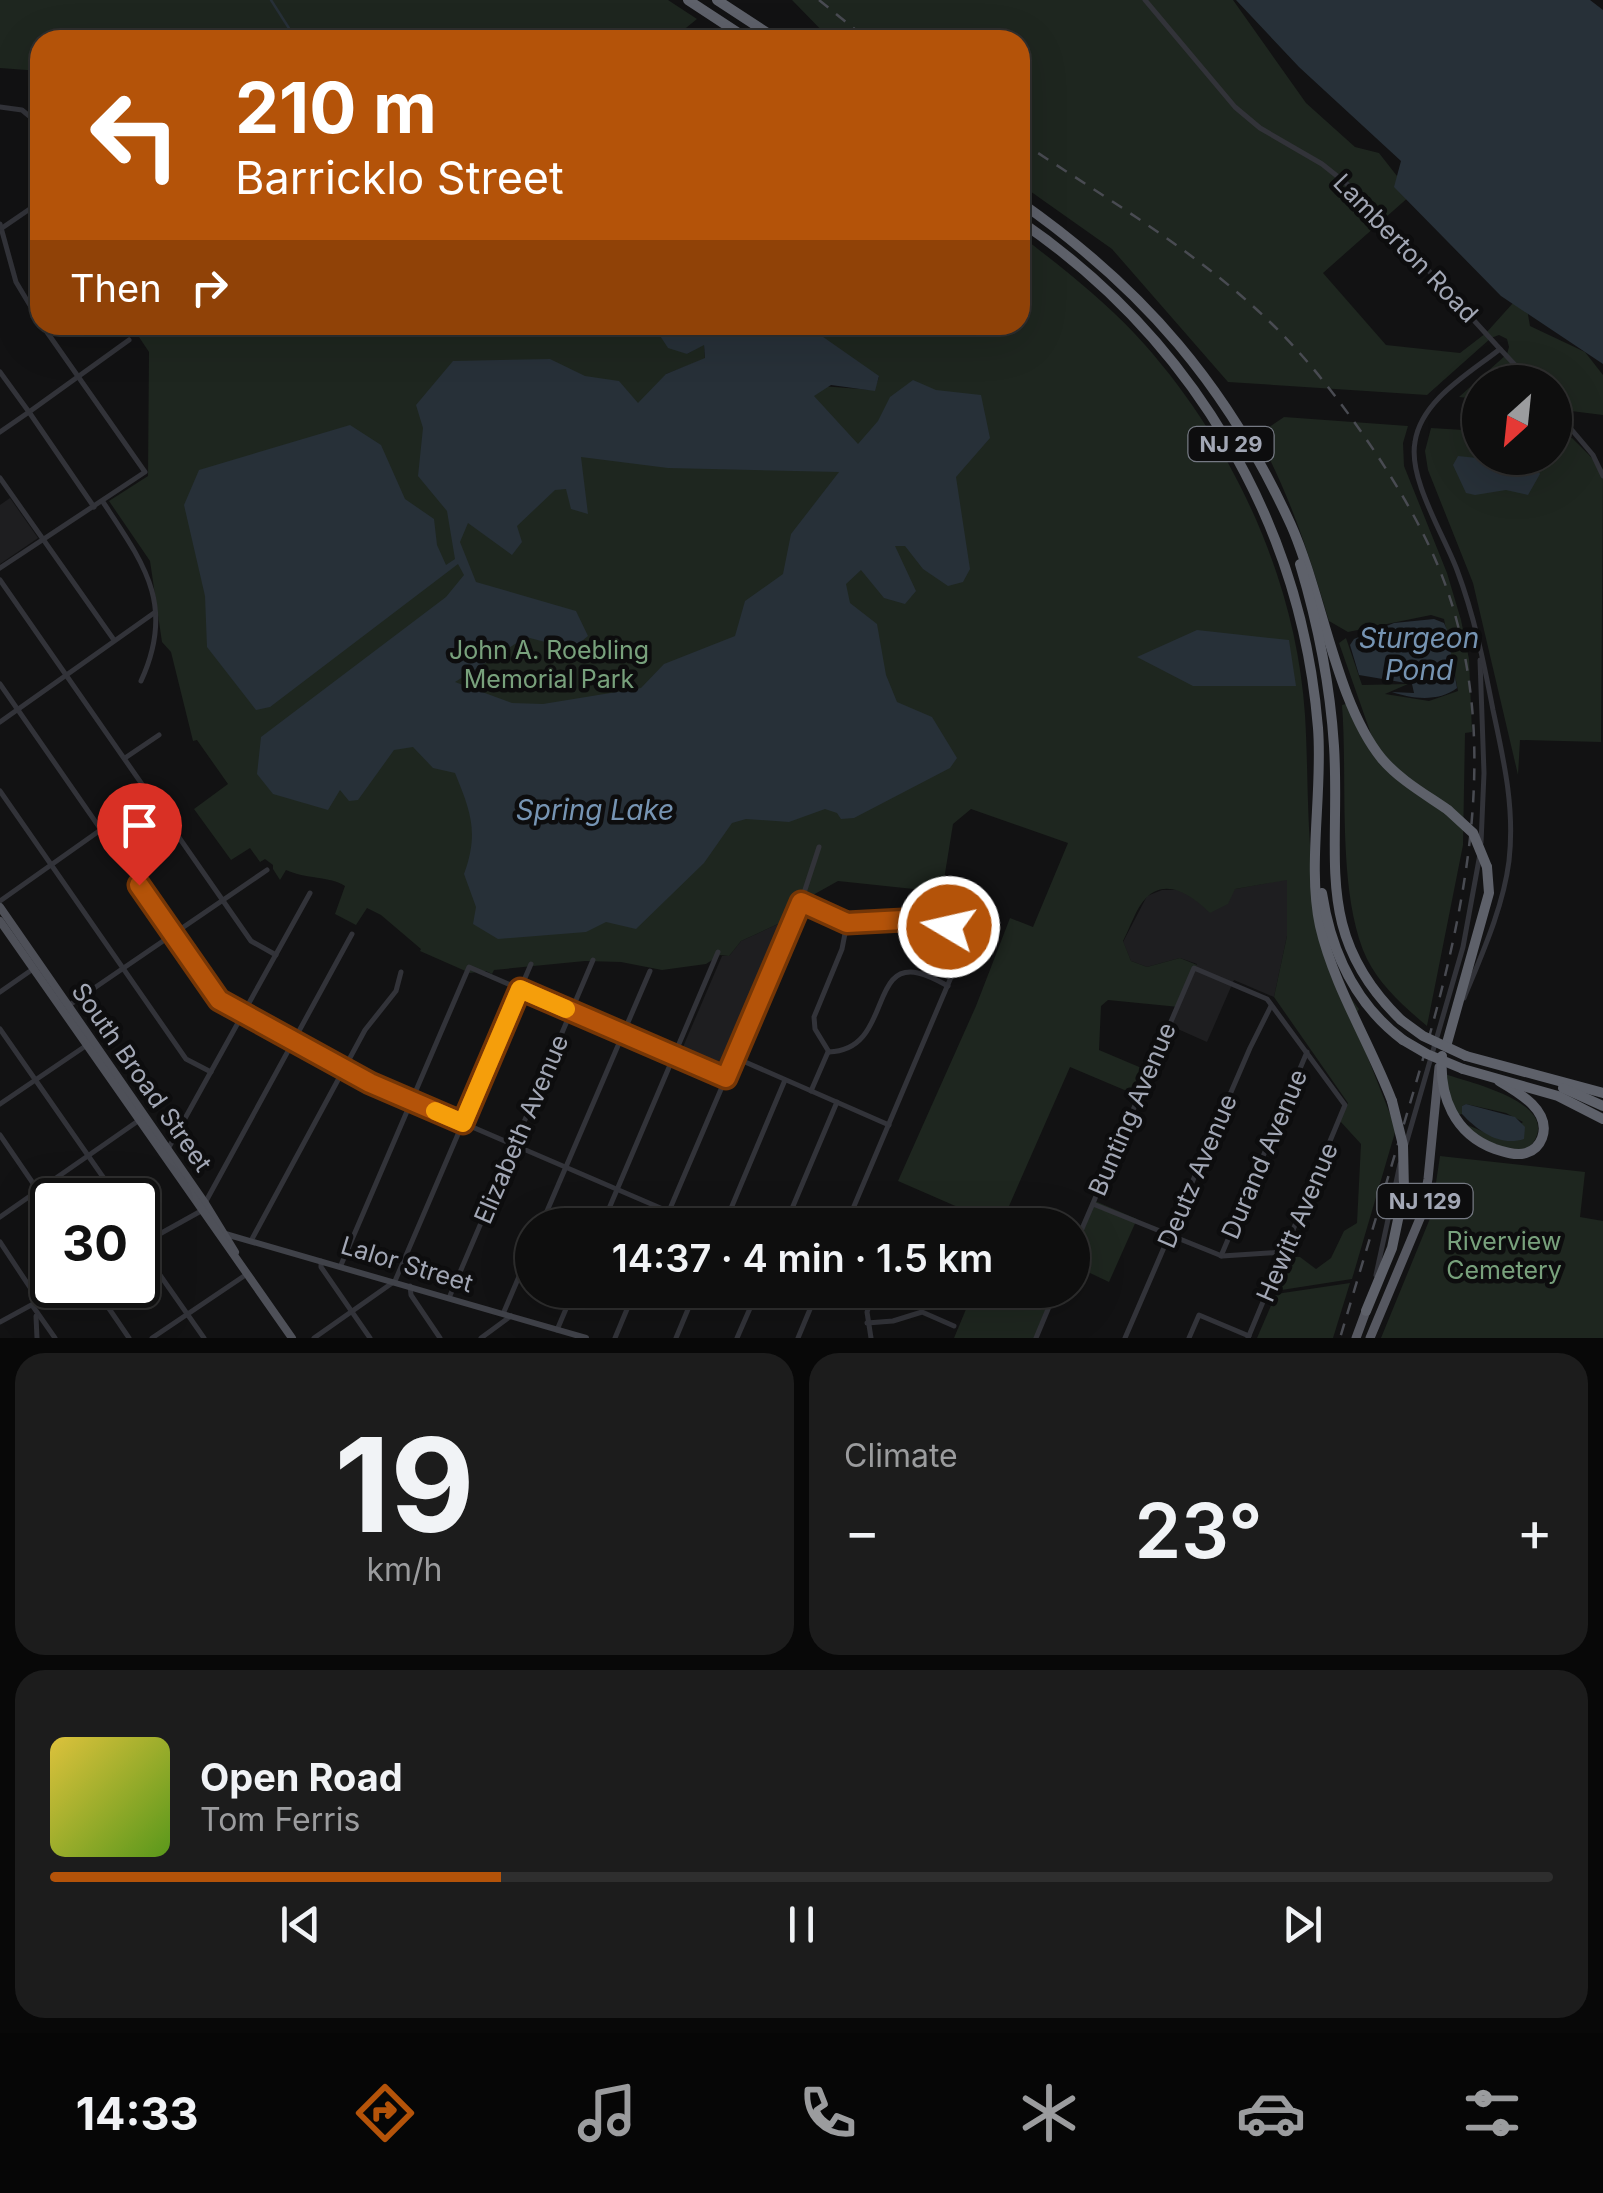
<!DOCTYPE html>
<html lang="en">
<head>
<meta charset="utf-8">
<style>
  :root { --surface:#0e0e0e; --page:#1c1c1c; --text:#f1f3f6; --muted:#9b9c9e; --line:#2e2e2e; --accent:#b45309 }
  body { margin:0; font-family:Inter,sans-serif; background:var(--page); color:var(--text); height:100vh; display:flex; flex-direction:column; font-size:38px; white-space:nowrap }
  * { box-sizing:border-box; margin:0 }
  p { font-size:32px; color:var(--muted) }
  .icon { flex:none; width:55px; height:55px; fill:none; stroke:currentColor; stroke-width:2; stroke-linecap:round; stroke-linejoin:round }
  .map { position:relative; height:1338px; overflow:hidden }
  .sheet { display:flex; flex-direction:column; gap:15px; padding:15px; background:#080808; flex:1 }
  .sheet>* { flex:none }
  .guide { position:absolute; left:30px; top:30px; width:1000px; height:305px; border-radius:30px; box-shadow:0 10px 40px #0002,0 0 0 2px var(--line); background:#b45309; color:#fff; overflow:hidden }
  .needle { width:65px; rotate:207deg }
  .tools { position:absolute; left:1462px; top:365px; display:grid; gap:20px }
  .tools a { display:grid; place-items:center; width:110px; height:110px; border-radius:50%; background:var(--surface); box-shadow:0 10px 40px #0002,0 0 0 2px var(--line); font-size:50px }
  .speed { position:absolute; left:30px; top:1178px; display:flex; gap:20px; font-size:50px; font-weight:700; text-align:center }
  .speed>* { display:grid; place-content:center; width:130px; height:130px; border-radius:50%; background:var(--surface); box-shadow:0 10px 40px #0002,0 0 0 2px var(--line); line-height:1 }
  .speed .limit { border:5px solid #111; border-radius:15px; background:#fff; color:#111 }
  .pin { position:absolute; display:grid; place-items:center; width:85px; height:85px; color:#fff; margin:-102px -42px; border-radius:50% 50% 50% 0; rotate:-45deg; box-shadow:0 0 10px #0007 }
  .pin .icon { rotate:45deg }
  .me { position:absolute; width:110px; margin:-55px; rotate:279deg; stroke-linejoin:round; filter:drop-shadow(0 0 8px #0008) }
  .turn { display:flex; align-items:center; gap:35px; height:210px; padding:0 40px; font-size:45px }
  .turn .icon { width:130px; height:130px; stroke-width:2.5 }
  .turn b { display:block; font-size:70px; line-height:85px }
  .then { display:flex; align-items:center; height:95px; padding:0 40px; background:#0003; gap:20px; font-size:38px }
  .big { font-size:75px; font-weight:600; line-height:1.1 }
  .sheet .widget { flex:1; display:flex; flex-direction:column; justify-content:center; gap:15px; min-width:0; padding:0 35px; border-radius:30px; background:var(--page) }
  .sheet .dial { align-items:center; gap:0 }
  .dial b { font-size:130px; line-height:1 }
  .song { display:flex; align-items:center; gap:30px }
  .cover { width:120px; height:120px; border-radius:15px; background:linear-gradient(135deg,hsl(50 70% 55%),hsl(90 70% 35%)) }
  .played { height:10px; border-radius:5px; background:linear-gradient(90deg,var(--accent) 30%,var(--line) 30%) }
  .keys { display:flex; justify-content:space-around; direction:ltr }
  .heat { display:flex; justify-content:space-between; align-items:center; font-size:55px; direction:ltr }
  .sheet .tiles { flex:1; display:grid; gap:15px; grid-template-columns:1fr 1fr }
  .widget:last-child { grid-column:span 2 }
  .trip { position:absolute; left:515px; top:1208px; width:575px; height:100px; border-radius:50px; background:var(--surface); box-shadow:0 10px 40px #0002,0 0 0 2px var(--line); font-weight:600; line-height:100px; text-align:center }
  .menu { display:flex; height:160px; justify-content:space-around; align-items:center; background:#060606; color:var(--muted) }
  .menu .icon { width:70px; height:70px }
  .menu .current { color:var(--accent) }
  .menu b { font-size:45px; color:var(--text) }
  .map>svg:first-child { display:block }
  .built { fill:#1e1e20 }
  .green { fill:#1e261f; fill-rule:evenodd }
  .water { fill:#273038; fill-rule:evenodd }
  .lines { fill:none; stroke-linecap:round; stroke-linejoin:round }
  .stream { stroke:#273038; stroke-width:2.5 }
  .minor { stroke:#323339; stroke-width:5 }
  .tertiary { stroke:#323339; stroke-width:5 }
  .secondary { stroke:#404249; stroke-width:6 }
  .primary { stroke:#4e5058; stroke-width:8 }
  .trunk { stroke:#565861; stroke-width:9 }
  .motorway { stroke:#5e616a; stroke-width:10 }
  .rail { stroke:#494b52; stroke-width:2.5; stroke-dasharray:12 10; stroke-linecap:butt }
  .motorway-bridge { stroke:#5e616a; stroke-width:10 }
  .route-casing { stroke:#753606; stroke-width:25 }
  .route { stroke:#b45309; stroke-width:18 }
  .slow { stroke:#f59e0b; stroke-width:18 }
  .labels { text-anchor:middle; stroke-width:9; stroke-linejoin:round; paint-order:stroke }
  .shield { fill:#0d0d0e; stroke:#757983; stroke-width:2.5 }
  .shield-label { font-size:22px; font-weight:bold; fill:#a2a7b5 }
  .street-label { font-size:25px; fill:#a2a7b5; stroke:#0d0d0e }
  .park-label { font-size:25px; fill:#78a17c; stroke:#0d0d0e }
  .water-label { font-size:28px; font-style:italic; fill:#7694b3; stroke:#0d0d0e }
</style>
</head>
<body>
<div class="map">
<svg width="1603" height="1338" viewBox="0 0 1603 1338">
  <rect width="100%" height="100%" fill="#121213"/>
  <g class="built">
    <polygon points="10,498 38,538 0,564 0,505"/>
    <polygon points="1287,879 1287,936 1274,997 1234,980 1207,1042 1171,1026 1197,964 1180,958 1147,967 1131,961 1123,942 1147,896 1162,890 1235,889"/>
    <polygon points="791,918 725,1073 682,1057 680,1054 722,956 729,956 741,941"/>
  </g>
  <g class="green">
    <polygon points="0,0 668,0 697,19 671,40 40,40 40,71 0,68"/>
    <polygon points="792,0 1233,0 1306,103 1355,147 1379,153 1397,176 1415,176 1411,195 1323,273 1386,345 1460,353 1486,333 1513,303 1527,309 1530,326 1585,352 1603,375 1603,415 1555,409 1555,382 1480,382 1480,399 1459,397 1507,354 1509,347 1507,339 1499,335 1491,338 1427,395 1228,382 1112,249 1020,184 1020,40 831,40"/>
    <path d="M 1020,235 C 1060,266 1100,297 1135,334 C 1229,435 1296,576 1305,715 C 1311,810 1300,930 1359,1009 L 1353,1020 L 1396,1129 L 1352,1279 L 1275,1291 L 1290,1257 L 1300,1257 L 1316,1269 L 1331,1258 L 1344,1231 L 1357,1223 L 1361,1144 L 1340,1121 L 1348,1103 L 1274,997 L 1287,936 L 1287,880 L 1235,889 L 1228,904 L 1210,913 C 1195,898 1167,876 1146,898 C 1136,908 1130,928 1123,941 L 1131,961 L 1147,967 L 1180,958 L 1197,965 L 1179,1007 L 1108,1000 L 1101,1006 L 1099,1050 L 1151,1072 L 1141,1097 L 1070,1067 L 1009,1206 L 1052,1225 L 999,1225 L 898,1181 L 976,1006 L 1010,918 L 1033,927 L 1068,843 L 971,809 L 953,824 L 942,892 L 838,881 L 804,900 L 791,918 L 741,941 L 729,956 L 720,955 L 706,964 L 662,970 L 621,962 L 585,961 L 494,970 L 492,974 L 486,971 L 470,973 L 420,951 L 421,949 L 381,915 L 367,908 L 356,925 L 335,914 L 345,886 C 330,876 305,879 286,870 L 280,880 L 273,869 L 273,865 L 265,859 L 260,862 L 250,848 L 231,860 L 194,809 L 228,784 L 197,740 L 193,741 L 171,652 L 162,642 L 150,561 L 109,501 L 148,476 L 149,352 L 131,325 L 1020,325 ZM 661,336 L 879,377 L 874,390 L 666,374 L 705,359 L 704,344 L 687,354 Z"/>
    <path d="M 1284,417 L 1408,426 L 1403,443 L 1404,466 L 1447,573 L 1461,620 L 1469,659 L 1472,732 L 1465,733 L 1463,845 L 1427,1026 C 1403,1006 1380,985 1367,959 C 1336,893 1348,780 1342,705 L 1346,704 L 1378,754 L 1339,643 L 1346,638 L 1362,685 L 1408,684 L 1385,694 L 1429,701 L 1458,691 L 1444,619 L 1431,615 L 1348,632 L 1329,621 C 1309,554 1289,492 1255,431 L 1262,432 Z"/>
    <polygon points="1431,428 1480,431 1480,458 1555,458 1555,436 1572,438 1603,469 1601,742 1520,740 1518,775 1473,583 1428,470 1425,451"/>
    <path d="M 1445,1074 C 1474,1084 1569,1105 1528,1149 C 1499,1152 1484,1142 1463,1123 L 1500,1139 L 1523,1122 L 1506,1113 L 1466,1104 L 1462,1106 L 1462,1114 L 1458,1115 L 1450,1099 Z"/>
    <polygon points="1440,1156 1585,1172 1580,1217 1603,1221 1603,1338 1381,1338 1431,1216"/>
    <polygon points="1095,1201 1137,1219 1109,1282 1073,1265 1072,1234 1079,1237"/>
    <polygon points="1350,1283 1333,1338 1257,1338 1276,1294"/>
    <polygon points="974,1290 1057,1290 1037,1338 954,1338"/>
  </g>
  <g class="water">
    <polygon points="1236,0 1590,0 1603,10 1603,364 1501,296 1394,187 1401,161 1299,67"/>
    <path d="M 653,325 L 806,325 L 879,376 L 875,391 L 831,385 L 814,396 L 858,444 L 878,421 L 890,397 L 913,380 L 936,390 L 981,395 L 990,438 L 956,477 L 970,569 L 963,582 L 948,586 L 923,569 L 905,546 L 895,546 L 916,591 L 905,604 L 884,598 L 861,570 L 846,584 L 850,603 L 877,624 L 886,675 L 897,702 L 932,717 L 957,758 L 950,768 L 854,818 L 841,819 L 837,813 L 825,809 L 789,822 L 746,819 L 732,823 L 704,863 L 636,929 L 606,922 L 586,932 L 498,939 L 473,924 L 476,907 L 464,874 C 479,833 471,812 455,773 L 433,768 L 413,747 L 394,750 L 358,800 L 349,801 L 340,790 L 328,810 L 273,794 L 257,774 L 261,737 L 446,597 L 464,575 L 458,564 L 270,707 L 256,710 L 207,647 L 205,596 L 184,505 L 199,470 L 350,425 L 381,445 L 405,499 L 434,519 L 437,545 L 446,565 L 455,559 L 447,511 L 418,476 L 423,428 L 416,405 L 453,361 L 550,359 L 585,376 L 619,381 L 638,403 L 666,374 L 705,358 L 704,345 L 687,354 L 668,348 ZM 581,457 L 668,468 L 839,472 L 791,534 L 783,574 L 745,601 L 735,636 L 664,664 L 641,688 L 543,704 L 512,703 L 455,682 L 526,637 L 572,649 L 588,636 L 576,611 L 476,582 L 460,542 L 468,523 L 512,555 L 522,542 L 517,526 L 555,490 L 566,489 L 571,509 L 588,514 Z"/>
    <polygon points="1458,456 1527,463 1537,467 1540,474 1528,495 1506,490 1475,495 1466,493 1453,465"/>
    <path d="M 1434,619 L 1444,623 L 1447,630 L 1457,688 C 1439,702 1412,699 1392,692 L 1414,693 L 1412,684 L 1359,675 L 1350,645 L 1354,639 L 1394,623 Z"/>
    <polygon points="1197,630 1289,640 1296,686 1193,686 1137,657"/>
    <path d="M 1466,1104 L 1515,1117 L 1525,1127 L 1524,1139 C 1500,1147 1478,1131 1462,1114 L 1462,1106 Z"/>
  </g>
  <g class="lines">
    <polyline class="stream" points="271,0 292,33"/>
    <g class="minor">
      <polyline points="1145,0 1235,107 1260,128 1322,164 1357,192 1500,349"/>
      <polyline points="0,107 22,110 40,125"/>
      <polyline points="0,224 16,282 40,322"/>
      <polyline points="2,228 40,202"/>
      <polyline points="0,478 114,640"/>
      <path d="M 103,502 C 144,564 176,605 141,681"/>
      <polyline points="94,507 29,412 129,340"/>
      <polyline points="0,568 145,472 42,325"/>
      <polyline points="0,580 251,941 276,955"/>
      <polyline points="0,684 219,1000 370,1083 700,1225"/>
      <polyline points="0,722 154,613"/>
      <polyline points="125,758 159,735"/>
      <polyline points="0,791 186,1059 211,1072"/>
      <polyline points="0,901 150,795"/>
      <path d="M 801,902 C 815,909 830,918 844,922 C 883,933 923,902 958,935"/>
      <polyline points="958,935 975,920 982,908"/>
      <polyline points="0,992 33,969"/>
      <polyline points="68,1006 267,870"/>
      <polyline points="0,1029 119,1200"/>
      <path d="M 829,1052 C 891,1050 869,962 918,973 C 928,975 939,981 948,986"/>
      <polyline points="829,1052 815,1029 814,1017 842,949 847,923"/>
      <polyline points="736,1058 889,1125"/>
      <polyline points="811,1091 828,1052"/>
      <polyline points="0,1104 87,1045"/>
      <polyline points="0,1135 52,1211"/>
      <polyline points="168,1149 310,893"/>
      <polyline points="205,1203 352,934"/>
      <polyline points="1093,1204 1222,1256 1284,1252"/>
      <polyline points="0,1217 138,1121"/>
      <polyline points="541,1225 650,971"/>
      <polyline points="602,1225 718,952"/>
      <polyline points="663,1225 801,902 819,847"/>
      <polyline points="724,1225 785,1080"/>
      <polyline points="785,1225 837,1102"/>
      <polyline points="846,1225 960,956 958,935"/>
      <polyline points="138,1227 147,1241"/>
      <polyline points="252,1239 365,1030 396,991 401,972"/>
      <polyline points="0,1242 39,1301"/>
      <polyline points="139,1245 204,1338"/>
      <polyline points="1072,1252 1194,968 1267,999 1345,1105 1248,1338"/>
      <polyline points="1221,1256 1307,1052"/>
      <polyline points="321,1261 321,1267 370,1338"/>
      <polyline points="341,1265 469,967 726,1078"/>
      <polyline points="93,1285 129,1338"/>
      <polyline points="410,1286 411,1295 440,1338"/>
      <polyline points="851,1290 870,1298"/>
      <polyline points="449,1298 593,960"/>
      <polyline points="32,1305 55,1338"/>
      <polyline points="503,1314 532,1246"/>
      <polyline points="36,1316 37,1338"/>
      <polyline points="867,1323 893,1321 922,1312 954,1326"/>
      <polyline points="557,1330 574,1290"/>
      <polyline points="152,1338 247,1274"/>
      <polyline points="314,1338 395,1281 531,964"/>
      <polyline points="481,1338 511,1316"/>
      <polyline points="615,1338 635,1290"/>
      <polyline points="676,1338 696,1290"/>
      <polyline points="737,1338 758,1290"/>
      <polyline points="798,1338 818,1290"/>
      <polyline points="871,1338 867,1312 875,1290"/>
      <polyline points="1036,1338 1056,1290"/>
      <polyline points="1125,1338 1250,1048 1271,1006"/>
      <polyline points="1189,1338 1199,1315 1249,1336"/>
    </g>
    <g class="tertiary">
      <polyline points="0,372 29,412 0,432"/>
      <polyline points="1555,410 1593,455 1603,476"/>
      <polyline points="1480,660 1484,773 1481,843"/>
      <path d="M 1464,998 C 1482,954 1503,908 1509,861 C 1515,809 1504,761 1493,710 C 1484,663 1474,615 1457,570 C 1444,535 1408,479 1415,442 C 1421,400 1470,373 1500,349 L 1531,382"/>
      <polyline points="1406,1144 1463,947 1480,854"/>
      <polyline points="138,1246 201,1211"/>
      <polyline points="1376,1275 1400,1164"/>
      <polyline points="0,1322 68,1285"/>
    </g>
    <polyline class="secondary" points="222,1233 586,1338"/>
    <g class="primary">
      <polyline points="0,907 205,1203 235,1252"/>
      <polyline points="0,921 292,1338"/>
    </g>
    <g class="trunk">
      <polyline points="1356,1338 1366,1311"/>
      <polyline points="1370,1338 1421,1216 1428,1179 1439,1067"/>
    </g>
    <g class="motorway">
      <polyline points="688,0 749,40"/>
      <polyline points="717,0 778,40"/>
      <path d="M 1020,202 C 1144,289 1228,387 1291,525 C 1322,594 1336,703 1382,759 C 1400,780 1425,794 1448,810"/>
      <path d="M 1020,221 C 1191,338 1301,520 1318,728 C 1323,792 1307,866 1320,926 C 1334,987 1370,1043 1392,1101"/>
      <path d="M 1300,564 C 1318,624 1330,684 1334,746 C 1341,858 1312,934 1401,1020"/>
      <path d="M 1322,893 C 1331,951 1355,1004 1403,1040"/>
      <polyline points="1447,1043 1489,893 1487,867"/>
      <path d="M 1442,1056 C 1439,1096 1454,1134 1495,1149 C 1504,1152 1516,1156 1526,1153 C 1533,1151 1539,1146 1542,1138 C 1552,1111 1518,1092 1499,1081"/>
      <polyline points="1466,1056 1603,1093"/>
      <polyline points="1463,1069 1558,1096 1603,1119"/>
      <polyline points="1563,1088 1603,1106"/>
      <polyline points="1366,1311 1392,1248 1404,1191"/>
    </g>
    <g class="rail">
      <polyline points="819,0 868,40"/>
      <path d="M 1020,141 C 1105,198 1197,251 1271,323 C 1311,362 1344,406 1375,452 C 1410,505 1441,560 1457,622 C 1502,790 1451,966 1403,1127 C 1382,1198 1361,1268 1340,1338"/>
    </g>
    <g class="motorway-bridge">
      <polyline points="1448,810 1473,833 1487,867"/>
      <polyline points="1401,1020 1423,1036 1466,1056"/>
      <polyline points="1403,1040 1427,1054 1463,1069"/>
      <polyline points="1392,1101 1403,1145 1404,1191"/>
    </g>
  </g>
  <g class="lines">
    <g class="route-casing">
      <polyline id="route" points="139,885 219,1000 370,1083 463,1123 520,989 726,1078 801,902 847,923 922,919 949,927"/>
    </g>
    <use href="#route" class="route"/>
    <polyline class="slow" points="435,1111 463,1123 520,989 566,1009"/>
  </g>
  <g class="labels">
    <g class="shield">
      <rect x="1188.5" y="427" width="85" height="34" rx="8"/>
      <rect x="1377.5" y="1184" width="95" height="34" rx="8"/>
    </g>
    <g class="shield-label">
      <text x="1231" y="452">NJ 29</text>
      <text x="1425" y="1209">NJ 129</text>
    </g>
    <g class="street-label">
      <text transform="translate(1406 248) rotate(46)" y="9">Lamberton Road</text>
      <text transform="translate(142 1077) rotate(55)" y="9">South Broad Street</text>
      <text transform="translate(1132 1109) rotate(-67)" y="9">Bunting Avenue</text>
      <text transform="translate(521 1129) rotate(-67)" y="9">Elizabeth Avenue</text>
      <text transform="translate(1264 1154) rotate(-67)" y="9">Durand Avenue</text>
      <text transform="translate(1197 1171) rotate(-67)" y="9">Deutz Avenue</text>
      <text transform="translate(1297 1222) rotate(-67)" y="9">Hewitt Avenue</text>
      <text transform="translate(407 1264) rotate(17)" y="9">Lalor Street</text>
    </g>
    <g class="park-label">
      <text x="549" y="659">John A. Roebling<tspan x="549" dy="29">Memorial Park</tspan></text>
      <text x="1504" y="1250">Riverview<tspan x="1504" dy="29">Cemetery</tspan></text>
    </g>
    <g class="water-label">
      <text x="1419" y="648">Sturgeon<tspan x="1419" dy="32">Pond</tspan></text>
      <text x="595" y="820">Spring Lake</text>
    </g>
  </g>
</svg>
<div class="tools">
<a><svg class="needle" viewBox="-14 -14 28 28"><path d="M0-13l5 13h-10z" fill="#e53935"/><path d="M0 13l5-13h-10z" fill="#9b9c9e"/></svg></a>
</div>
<div class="speed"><div class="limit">30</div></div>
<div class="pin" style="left:139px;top:885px;background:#d93025"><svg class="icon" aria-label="arrive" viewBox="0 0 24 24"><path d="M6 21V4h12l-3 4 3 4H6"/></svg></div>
<svg class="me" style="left:949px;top:927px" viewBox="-20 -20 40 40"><circle r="17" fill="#b45309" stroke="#fff" stroke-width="3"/><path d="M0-11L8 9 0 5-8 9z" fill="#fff"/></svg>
<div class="trip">14:37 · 4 min · 1.5 km</div>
<div class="guide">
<div class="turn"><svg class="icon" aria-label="left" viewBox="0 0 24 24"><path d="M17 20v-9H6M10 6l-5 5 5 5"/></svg><div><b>210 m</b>Barricklo Street</div></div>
<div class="then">Then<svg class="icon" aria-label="right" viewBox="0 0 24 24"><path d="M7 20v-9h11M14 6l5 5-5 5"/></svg></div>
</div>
</div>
<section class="sheet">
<div class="tiles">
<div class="widget dial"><b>19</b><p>km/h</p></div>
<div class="widget"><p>Climate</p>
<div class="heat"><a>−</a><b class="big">23°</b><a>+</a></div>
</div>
<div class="widget">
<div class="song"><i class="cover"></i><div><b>Open Road</b><p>Tom Ferris</p></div></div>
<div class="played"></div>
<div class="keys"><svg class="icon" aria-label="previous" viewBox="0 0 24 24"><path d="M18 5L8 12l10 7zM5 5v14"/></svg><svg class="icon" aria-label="pause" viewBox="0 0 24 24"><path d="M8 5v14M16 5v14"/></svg><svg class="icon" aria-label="next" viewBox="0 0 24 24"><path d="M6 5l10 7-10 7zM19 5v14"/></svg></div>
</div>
</div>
</section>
<nav class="menu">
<b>14:33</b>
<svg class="icon current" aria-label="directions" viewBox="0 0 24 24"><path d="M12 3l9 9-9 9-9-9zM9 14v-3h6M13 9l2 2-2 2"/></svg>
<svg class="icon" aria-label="music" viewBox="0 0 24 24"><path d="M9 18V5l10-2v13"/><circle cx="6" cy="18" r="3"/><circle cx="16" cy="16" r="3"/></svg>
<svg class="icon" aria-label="phone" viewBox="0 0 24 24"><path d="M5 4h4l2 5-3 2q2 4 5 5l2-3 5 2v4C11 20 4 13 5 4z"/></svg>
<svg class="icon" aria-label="climate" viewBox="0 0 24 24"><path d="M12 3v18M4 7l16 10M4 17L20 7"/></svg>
<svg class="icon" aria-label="car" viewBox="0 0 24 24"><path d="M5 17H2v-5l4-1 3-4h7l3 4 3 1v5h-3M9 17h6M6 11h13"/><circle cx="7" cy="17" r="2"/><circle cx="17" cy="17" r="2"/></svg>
<svg class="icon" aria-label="filters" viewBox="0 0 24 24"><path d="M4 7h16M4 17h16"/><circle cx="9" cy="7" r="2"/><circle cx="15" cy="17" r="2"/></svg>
</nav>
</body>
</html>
